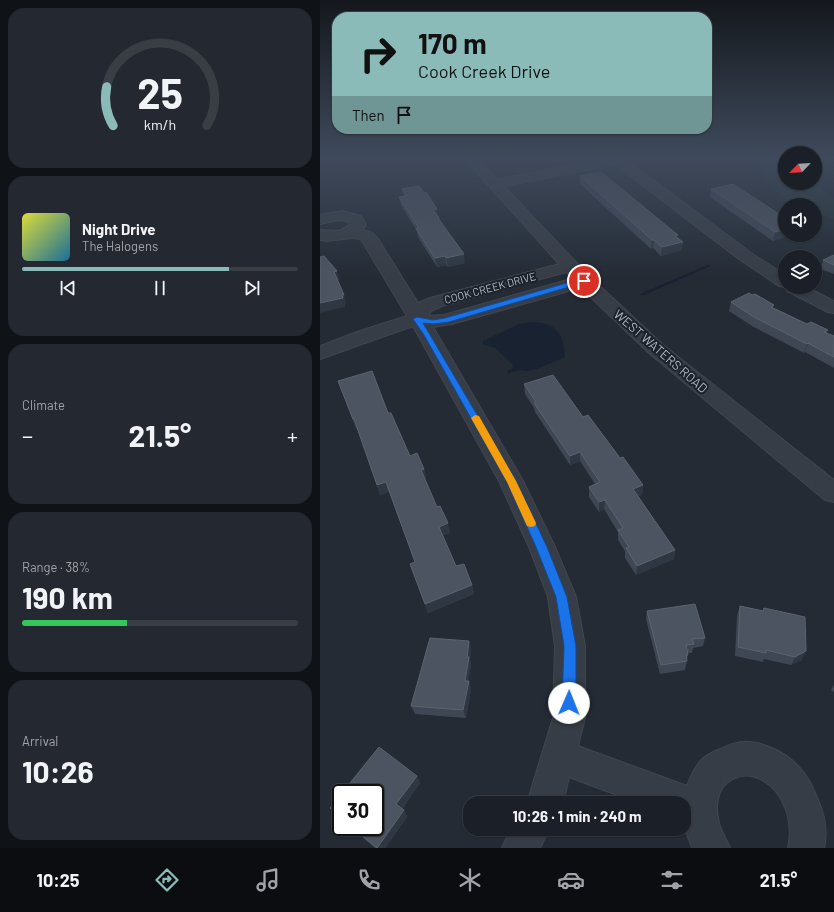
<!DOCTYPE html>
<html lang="en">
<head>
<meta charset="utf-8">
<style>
  :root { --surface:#1b2028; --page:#242830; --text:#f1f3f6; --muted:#a0a3a8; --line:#393e45; --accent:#8bbbb9 }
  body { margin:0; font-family:Barlow,sans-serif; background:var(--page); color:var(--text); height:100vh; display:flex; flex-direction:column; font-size:15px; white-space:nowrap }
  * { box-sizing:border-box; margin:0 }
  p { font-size:13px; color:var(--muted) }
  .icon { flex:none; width:22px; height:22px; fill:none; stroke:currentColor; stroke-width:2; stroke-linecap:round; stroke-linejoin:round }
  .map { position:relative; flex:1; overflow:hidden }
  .side { display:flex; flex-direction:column; gap:8px; padding:8px; background:#0f1216; width:320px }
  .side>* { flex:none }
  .banner { position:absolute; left:12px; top:12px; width:380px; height:122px; border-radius:16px; box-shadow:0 1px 3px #0004,0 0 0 1px var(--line); background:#8bbbb9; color:#111; overflow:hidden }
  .needle { width:26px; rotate:245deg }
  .buttons { position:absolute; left:458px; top:146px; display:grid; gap:8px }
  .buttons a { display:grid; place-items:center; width:44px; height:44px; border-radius:50%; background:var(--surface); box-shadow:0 1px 3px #0004,0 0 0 1px var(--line); font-size:20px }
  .speed { position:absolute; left:12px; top:784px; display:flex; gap:8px; font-size:20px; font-weight:700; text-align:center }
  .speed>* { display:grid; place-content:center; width:52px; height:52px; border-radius:50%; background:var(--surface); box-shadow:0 1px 3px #0004,0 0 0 1px var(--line); line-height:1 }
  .speed .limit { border:2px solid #111; border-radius:6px; background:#fff; color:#111 }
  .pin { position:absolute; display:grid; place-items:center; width:34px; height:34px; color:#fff; margin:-17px; border:2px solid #fff; border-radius:50%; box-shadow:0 1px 4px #0007 }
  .me { position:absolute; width:44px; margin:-22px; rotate:1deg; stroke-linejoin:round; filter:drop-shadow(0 0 3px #0008) }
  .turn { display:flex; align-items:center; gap:14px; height:84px; padding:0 20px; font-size:18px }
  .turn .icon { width:52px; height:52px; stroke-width:2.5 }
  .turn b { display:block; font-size:28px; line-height:34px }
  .then { display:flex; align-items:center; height:38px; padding:0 20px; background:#0003; gap:8px; font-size:15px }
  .big { font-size:30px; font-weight:700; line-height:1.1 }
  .side .widget { flex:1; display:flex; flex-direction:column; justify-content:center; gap:6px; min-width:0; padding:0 14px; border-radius:16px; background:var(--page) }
  .side .dial { align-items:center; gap:0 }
  .dial svg { height:104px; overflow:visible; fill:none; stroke:var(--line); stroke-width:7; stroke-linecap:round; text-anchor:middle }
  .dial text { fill:var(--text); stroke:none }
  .song { display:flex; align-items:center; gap:12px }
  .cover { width:48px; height:48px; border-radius:6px; background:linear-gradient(135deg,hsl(60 70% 55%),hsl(200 70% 35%)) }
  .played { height:4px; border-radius:2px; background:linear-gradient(90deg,var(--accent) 75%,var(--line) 75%) }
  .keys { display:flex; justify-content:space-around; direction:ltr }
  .heat { display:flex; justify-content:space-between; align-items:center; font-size:22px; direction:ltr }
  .charge { height:6px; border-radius:3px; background:linear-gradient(90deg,#34c759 38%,var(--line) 0) }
  .trip { position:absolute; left:143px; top:796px; width:228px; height:40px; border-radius:16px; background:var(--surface); box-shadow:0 1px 3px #0004,0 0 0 1px var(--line); font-weight:700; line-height:40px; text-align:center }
  .menu { display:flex; height:64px; justify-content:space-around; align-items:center; background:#0b0d10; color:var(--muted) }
  .menu .icon { width:28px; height:28px }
  .menu .on { color:var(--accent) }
  .menu b { font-size:18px; color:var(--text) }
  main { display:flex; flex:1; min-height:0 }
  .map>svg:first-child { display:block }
  .green { fill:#253436 }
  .water { fill:#192231 }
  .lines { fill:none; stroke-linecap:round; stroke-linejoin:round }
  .stream { fill:#192231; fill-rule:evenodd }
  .minor-casing { stroke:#40464f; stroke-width:2 }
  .tertiary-casing { stroke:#40464f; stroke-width:2 }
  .minor { fill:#373d46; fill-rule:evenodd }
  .tertiary { fill:#373d46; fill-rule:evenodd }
  .wall { fill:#3f4754 }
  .shaded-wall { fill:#2f3743 }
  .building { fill:#4b5460; stroke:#5b636f }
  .route { fill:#1a73e8; stroke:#114b97 }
  .slow { fill:#f59e0b }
  .labels { text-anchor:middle; stroke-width:4; stroke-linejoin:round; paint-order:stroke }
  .far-street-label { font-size:11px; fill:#b1b8c2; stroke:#1c222b }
  .street-label { font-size:13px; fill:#b1b8c2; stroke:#1c222b }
</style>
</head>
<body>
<main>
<section class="side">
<div class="widget dial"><svg viewBox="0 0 100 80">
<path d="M14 69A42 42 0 1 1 86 69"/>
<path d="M14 69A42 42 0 0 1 9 39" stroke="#8bbbb9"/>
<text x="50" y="56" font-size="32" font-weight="700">25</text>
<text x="50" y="72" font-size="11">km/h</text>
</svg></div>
<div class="widget">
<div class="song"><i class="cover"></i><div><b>Night Drive</b><p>The Halogens</p></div></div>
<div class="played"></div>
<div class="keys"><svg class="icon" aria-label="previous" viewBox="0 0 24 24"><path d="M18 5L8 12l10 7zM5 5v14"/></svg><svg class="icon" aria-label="pause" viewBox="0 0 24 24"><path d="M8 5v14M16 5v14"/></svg><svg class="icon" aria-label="next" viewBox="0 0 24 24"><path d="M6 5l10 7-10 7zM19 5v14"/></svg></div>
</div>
<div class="widget"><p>Climate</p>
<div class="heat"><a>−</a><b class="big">21.5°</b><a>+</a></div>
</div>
<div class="widget"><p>Range · 38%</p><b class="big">190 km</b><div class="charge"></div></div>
<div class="widget"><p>Arrival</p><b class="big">10:26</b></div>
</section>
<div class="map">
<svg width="514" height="848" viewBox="0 0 514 848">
  <rect width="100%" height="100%" fill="#242b35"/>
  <polygon class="green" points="444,159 465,159 465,183 495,182 514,198 514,219 495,212 495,205 475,205 446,184 440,164"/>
  <path class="water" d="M 210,322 C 235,322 244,332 245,357 L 217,369 L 206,371 L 200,370 L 188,374 L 187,371 L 192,369 L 193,365 L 175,348 L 163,344 L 163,341 L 199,324 Z"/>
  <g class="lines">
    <polygon class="stream" points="387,265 391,265 391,266 324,295 320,295 320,294"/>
    <g class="minor-casing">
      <g id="minor">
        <polygon points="282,159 305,159 431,253 465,275 465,287 486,287 514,301 514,313 508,312 467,291 464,287 459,286 419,259 295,164 175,188 170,187 168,184 170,181 175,180"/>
        <path d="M 22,211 L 41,216 L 46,225 L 42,230 L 51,232 L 58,239 L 98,303 L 110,298 L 251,261 L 257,263 L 259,266 L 257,269 L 122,306 L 111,311 L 108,316 L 124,315 L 258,277 L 264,276 L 270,277 L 273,281 L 270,285 L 132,324 L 113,327 L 203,481 L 235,547 L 256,597 L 265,646 L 265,718 L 258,746 L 367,786 C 370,778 373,771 378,764 C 383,757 392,752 400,749 C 407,746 413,743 421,742 C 440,740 465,752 478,766 C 488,776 493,788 498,800 C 505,816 508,831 504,848 L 468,848 C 474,822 464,789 438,778 C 421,771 401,781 398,799 C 396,807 397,815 399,823 C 401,832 407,840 410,848 L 372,848 L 364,826 L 364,803 L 319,803 L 249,777 L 243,803 L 207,803 L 233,718 L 235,646 L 228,597 L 209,547 L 179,481 L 93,326 L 0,359 L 0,346 L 37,332 L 87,316 L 41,239 C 27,236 14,243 0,240 L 0,230 L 19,231 L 30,225 L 29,222 C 19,218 10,222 0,224 L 0,215 Z"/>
        <polygon points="191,829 229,829 220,848 182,848"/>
      </g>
    </g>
    <g class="tertiary-casing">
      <polygon id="tertiary" points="145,159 158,159 270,277 343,345 514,480 514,502 505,500 329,353 258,285"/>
    </g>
    <use href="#minor" class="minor"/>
    <use href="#tertiary" class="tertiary"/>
  </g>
  <g class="wall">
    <polygon points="260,176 358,238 362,250 341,256 333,248 331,249 260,184"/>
    <polygon points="82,189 119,217 120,221 145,263 128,267 126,265 117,267 98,237 97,231 81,205 79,197 84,196"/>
    <polygon points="391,189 465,235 470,235 453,241 390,197"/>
    <polygon points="514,255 514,274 501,269 503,260"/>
    <polygon points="411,302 454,305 453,308 487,324 508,330 506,333 514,336 514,368 485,352 484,353 432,326 409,311"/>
    <polygon points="18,381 68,413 90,456 104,469 106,479 105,479 117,507 130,533 122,535 136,566 152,585 154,594 108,613 90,564 95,562 69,492 60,495 38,428 36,429"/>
    <polygon points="204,384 263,417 323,485 322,495 318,496 355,550 354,559 316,575 305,558 305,551 298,540 298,532 284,509 279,512 269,497 269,487 275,484 260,461 250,465 215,412 214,408 205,394"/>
    <polygon points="420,606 443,611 444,608 482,660 471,665 444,659 443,662 415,656 417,615"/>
    <polygon points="327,611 385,638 383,646 373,648 372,653 368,653 367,661 365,670 340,674 326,619"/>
    <polygon points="149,641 151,649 150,659 151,666 148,681 149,681 151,690 146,718 95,714 91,706"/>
    <polygon points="514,685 514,692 511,690"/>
    <polygon points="97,776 100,783 82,809 84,810 87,817 65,848 55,848 30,827 55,827"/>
    <polygon points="21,794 21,819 15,815 10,808"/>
  </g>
  <g class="shaded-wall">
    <polygon points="117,209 119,217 113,210"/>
    <polygon points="465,229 465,235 470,235 453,241 455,232"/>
    <polygon points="358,235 357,243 363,242 362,250 341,256 342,247 355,236"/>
    <polygon points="332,240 334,240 333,248 331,249"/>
    <polygon points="144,254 145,263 128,267 126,258"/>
    <polygon points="125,256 126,265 117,267 115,258"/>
    <polygon points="17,271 20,280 16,281 14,272"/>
    <polygon points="24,295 26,304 25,304 25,307 0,313 0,303"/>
    <polygon points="488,343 485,352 484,353 487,344"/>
    <polygon points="33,419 34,419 38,428 36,429"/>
    <polygon points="260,452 260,461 250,465 250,456"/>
    <polygon points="104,469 106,479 104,480 101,470"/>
    <polygon points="66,482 69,492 60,495 57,485"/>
    <polygon points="323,485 322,495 312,499 313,489"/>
    <polygon points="285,500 284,509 279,512 279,502"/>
    <polygon points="128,523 130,533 121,536 119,527"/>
    <polygon points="355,550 354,559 316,575 317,566"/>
    <polygon points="152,585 154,594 108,613 105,604"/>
    <polygon points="149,641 151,649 150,659 151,666 147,689 145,681"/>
    <polygon points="486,651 482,660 471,665 475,657"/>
    <polygon points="149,681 151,690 146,718 143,710"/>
    <polygon points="97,776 100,783 80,811 76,804"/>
    <polygon points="84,810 87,817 65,848 57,848"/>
  </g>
  <g class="building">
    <polygon points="281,172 358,235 355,236 363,242 342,247 334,240 332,240 260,176"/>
    <polygon points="413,184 465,218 465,229 455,232 391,189"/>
    <polygon points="99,186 104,193 106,192 117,209 113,210 119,218 118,218 144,254 126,258 125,256 115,258 96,229 99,228 79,197 87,196 82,189"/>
    <polygon points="514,255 514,265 503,260"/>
    <polygon points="4,256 17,271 14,272 24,295 22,295 23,298 0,303 0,257"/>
    <polygon points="429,293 432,295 435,294 454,305 451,307 487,324 491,322 508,330 504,332 514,336 514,357 488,343 487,344 434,317 411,302"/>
    <polygon points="52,371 68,413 71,413 90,456 97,453 104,469 101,470 117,507 120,506 128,523 119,527 136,566 144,564 152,585 105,604 90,564 95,562 66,482 57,485 34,419 33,419 18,381"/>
    <polygon points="233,375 263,417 268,415 300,458 303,457 323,485 313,489 355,550 317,566 306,548 309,547 298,530 303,528 285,500 279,502 269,487 280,482 260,452 250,456 214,403 216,402 204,384"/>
    <polygon points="375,604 385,638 372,639 374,644 366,645 368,655 366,655 367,661 341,665 327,611"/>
    <polygon points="420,606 443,611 444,608 485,617 486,651 475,657 446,650 446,653 418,647"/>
    <polygon points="110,638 149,641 147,657 149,657 145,681 149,681 143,710 91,706"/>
    <polygon points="59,747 97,776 76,804 84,810 57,848 32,827 55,827 55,793 22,793"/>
    <polygon points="21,794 21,818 10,808"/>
  </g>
  <linearGradient id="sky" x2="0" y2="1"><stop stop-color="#14181d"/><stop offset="0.57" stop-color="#3f4a5c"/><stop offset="1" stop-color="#3f4a5c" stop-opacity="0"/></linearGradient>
  <rect width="514" height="277" fill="url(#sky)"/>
  <polygon class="route" points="264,278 267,281 266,282 129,322 113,324 103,323 196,481 227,547 247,597 256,646 256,703 254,708 249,710 244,708 242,703 244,646 236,597 216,547 187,482 104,335 93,319 97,317 113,320 125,318"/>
  <polygon class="slow" points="155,415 159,416 196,481 216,523 215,526 211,527 207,526 187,482 151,418"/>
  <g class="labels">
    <g class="far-street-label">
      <text transform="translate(170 288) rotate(-15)" y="4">COOK CREEK DRIVE</text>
    </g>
    <g class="street-label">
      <text transform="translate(341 351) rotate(41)" y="5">WEST WATERS ROAD</text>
    </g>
  </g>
</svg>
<div class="buttons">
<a><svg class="needle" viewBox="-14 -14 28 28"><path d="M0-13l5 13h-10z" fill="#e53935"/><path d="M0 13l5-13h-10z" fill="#a0a3a8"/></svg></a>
<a><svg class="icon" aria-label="sound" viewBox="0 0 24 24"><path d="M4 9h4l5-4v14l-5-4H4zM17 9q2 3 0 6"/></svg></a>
<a><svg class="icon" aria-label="layers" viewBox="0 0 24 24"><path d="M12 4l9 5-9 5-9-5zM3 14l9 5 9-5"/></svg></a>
</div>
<div class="speed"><div class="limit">30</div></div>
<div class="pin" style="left:264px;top:281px;background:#d93025"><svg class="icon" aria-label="arrive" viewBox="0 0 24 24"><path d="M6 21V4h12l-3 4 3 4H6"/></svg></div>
<svg class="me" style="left:249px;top:703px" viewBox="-20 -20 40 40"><circle r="19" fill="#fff"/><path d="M0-13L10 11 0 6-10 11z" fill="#1a73e8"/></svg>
<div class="trip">10:26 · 1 min · 240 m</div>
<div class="banner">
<div class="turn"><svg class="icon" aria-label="right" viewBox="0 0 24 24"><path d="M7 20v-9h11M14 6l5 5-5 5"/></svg><div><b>170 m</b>Cook Creek Drive</div></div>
<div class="then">Then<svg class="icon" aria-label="arrive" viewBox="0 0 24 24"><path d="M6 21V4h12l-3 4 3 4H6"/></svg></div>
</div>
</div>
</main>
<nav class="menu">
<b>10:25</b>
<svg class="icon on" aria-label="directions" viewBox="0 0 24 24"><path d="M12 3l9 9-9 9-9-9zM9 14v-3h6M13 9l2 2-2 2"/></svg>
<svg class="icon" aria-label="music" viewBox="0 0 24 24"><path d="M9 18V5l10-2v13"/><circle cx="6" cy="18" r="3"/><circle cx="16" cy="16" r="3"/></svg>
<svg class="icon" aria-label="phone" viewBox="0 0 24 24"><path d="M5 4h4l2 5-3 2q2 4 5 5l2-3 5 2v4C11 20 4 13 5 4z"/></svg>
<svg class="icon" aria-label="climate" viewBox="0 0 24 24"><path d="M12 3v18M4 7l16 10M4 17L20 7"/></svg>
<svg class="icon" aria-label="car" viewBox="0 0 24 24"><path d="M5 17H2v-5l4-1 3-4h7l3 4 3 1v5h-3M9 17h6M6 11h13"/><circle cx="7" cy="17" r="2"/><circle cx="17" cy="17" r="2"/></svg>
<svg class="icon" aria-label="filters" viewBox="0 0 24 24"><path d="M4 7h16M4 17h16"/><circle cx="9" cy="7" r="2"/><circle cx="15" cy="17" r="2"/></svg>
<b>21.5°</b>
</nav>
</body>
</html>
